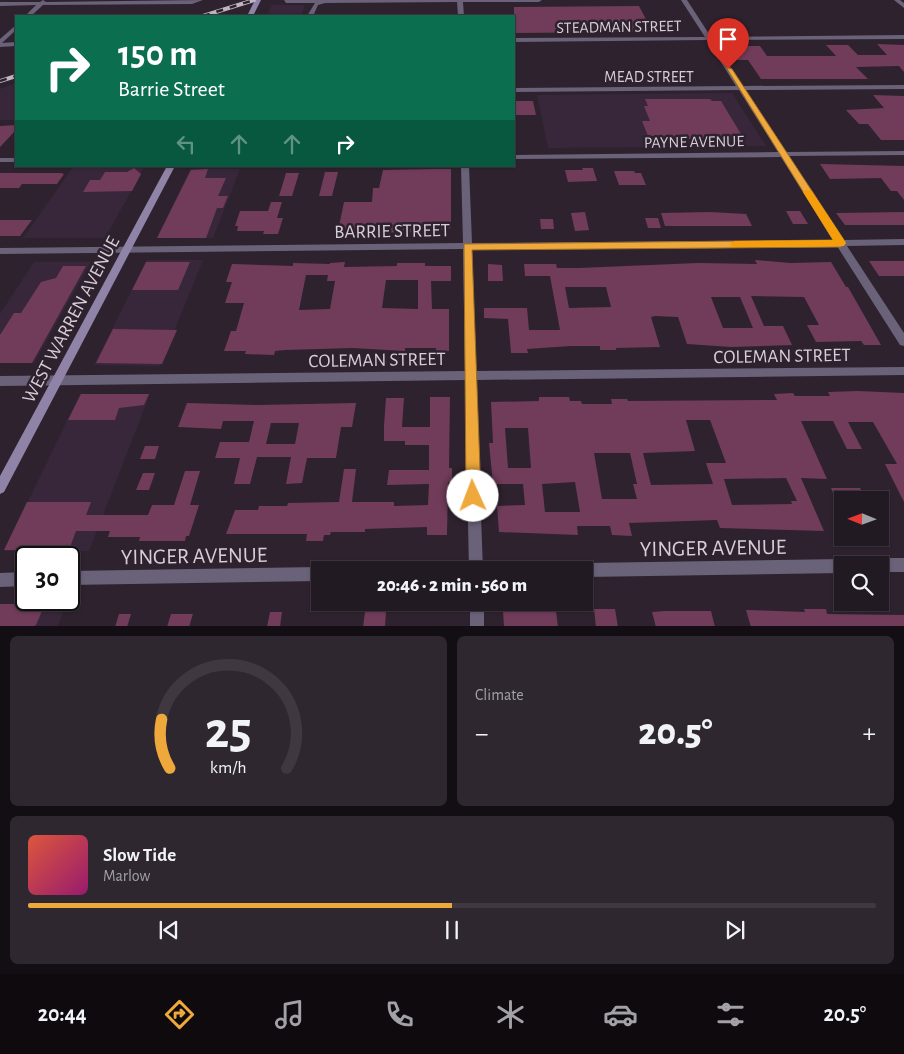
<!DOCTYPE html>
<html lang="en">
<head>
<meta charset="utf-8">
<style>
  :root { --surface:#221a23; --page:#2e2730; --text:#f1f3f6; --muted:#a2a1a6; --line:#3f3841; --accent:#eea83c }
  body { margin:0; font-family:"Alegreya Sans",sans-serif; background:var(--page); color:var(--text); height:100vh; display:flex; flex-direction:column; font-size:19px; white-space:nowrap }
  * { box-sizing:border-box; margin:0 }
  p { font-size:16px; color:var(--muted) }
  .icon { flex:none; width:28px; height:28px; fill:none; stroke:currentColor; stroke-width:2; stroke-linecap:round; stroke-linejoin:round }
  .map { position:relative; height:626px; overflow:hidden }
  .drawer { display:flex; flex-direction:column; gap:10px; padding:10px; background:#130e13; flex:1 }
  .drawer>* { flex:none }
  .guide { position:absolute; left:15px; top:15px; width:500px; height:152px; border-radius:0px; box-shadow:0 1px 4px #0004,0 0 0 1px var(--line); background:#0b6e4f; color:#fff; overflow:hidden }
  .needle { width:32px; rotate:271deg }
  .buttons { position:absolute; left:834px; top:491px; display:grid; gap:10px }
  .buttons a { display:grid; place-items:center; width:55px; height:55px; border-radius:0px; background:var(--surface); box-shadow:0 1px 4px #0004,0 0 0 1px var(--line); font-size:25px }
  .speed { position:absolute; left:15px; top:546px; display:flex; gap:10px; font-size:25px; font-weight:700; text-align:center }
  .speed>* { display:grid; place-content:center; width:65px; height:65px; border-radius:50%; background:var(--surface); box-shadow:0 1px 4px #0004,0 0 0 1px var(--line); line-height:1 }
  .speed .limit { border:2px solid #111; border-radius:8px; background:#fff; color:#111 }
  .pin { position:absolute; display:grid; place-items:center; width:42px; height:42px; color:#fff; margin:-51px -21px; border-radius:50% 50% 50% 0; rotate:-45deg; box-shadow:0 0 5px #0007 }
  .pin .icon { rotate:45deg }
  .me { position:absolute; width:55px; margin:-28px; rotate:358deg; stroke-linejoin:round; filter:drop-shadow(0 0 4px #0008) }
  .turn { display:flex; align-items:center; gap:18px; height:105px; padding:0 20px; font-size:22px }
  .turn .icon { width:65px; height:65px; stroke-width:2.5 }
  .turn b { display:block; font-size:35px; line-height:42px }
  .lanes { display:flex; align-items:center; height:48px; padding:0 20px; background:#0003; justify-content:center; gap:25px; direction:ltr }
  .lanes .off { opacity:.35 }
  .big { font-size:38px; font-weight:800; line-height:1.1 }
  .drawer .widget { flex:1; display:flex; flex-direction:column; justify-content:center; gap:8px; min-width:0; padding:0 18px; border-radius:8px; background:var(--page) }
  .drawer .dial { align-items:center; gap:0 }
  .dial svg { height:130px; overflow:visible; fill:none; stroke:var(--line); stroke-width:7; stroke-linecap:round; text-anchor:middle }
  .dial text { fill:var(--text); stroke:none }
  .song { display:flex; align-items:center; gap:15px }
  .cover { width:60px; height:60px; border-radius:8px; background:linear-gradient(135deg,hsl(10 70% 55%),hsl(320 70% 35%)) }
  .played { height:5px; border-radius:2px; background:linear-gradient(90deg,var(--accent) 50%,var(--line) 50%) }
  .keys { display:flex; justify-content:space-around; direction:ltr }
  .heat { display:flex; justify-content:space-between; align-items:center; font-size:28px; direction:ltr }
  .drawer .tiles { flex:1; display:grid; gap:10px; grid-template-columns:1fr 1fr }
  .widget:last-child { grid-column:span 2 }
  .trip { position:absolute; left:311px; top:561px; width:282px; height:50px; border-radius:0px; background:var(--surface); box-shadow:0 1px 4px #0004,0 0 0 1px var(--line); font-weight:800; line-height:50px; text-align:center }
  .tabs { display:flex; height:80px; justify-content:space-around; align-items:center; background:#0e0a0e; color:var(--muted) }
  .tabs .icon { width:35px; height:35px }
  .tabs .current { color:var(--accent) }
  .tabs b { font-size:22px; color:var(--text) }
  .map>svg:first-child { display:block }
  .built { fill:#38273a }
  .building { fill:#703c5a; fill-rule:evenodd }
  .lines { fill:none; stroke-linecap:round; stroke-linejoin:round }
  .minor { fill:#6a6279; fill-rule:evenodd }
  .secondary { fill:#9083a8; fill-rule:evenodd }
  .rail-casing { stroke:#bfb7c0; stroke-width:4 }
  .rail { stroke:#2e222f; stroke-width:2.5; stroke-dasharray:7; stroke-linecap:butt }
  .route { fill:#eea83c; stroke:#9b6d27 }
  .slow { fill:#f59e0b }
  .labels { text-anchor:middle; stroke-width:5; stroke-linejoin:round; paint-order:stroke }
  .far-street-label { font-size:16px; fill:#d6ced7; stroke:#2e222f }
  .street-label { font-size:19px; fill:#d6ced7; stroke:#2e222f }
  .near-street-label { font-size:22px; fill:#d6ced7; stroke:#2e222f }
</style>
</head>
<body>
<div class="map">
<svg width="904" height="627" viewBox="0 0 904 627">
  <rect width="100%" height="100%" fill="#2e222f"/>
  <g class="built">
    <polygon points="272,5 305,5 301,16 266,16"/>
    <polygon points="16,83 16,120 0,120 0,89"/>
    <polygon points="732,93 766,146 548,148 537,95"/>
    <polygon points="145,166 105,238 23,238 73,167"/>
    <polygon points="190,169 240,169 213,238 157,238"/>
    <polygon points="147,260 203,260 160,366 94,365"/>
    <polygon points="34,262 91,262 34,363 0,363 0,314"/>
    <polygon points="80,394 150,394 89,551 4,551"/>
    <polygon points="67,603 57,627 0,626 0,604"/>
  </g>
  <g class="building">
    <polygon points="639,6 648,23 636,23 640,32 514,33 514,7"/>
    <polygon points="877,44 904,45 904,72 899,66 856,67 868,79 761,79 748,60 736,60 726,46 760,46 767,56 836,56 826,45 848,45 858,55 887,55"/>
    <polygon points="873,95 904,96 904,140 881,140 868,124 859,124 846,110 884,108"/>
    <polygon points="645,99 710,99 712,101 721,101 744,139 664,139 663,136 648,136 642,121 650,121 644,106 648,106"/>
    <polygon points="514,101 533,101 536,115 514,115"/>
    <polygon points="16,125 16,130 0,147 0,126"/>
    <polygon points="820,164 904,166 904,200 897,191 891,191 881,178 830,179"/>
    <polygon points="134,168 141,174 132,191 83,192 90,180 100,180 105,172 127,172"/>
    <polygon points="582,168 593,168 597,181 568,182 565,170 583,170"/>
    <polygon points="208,169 205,178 226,178 218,196 228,196 223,208 217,208 206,238 157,238 191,170"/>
    <polygon points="433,169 451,169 451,228 432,232 346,233 346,231 338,231 344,202 372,202 373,188 379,188 383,170"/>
    <polygon points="614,171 634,171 635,173 641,173 646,185 619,185"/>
    <polygon points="325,172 338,172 332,196 319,196"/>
    <polygon points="0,173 61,173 64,174 57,184 22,184 19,188 0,188"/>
    <polygon points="286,173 299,173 292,196 279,196"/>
    <polygon points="271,202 282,202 277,218 283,218 278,234 263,234 264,231 237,231 238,226 235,226 240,211 268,211"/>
    <polygon points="786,211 800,211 808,224 793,224"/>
    <polygon points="585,212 589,230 575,231 571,213"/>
    <polygon points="710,212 746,214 752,226 665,226 661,213"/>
    <polygon points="904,212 904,225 845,225 836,213"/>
    <polygon points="645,218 658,218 661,228 648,228"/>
    <polygon points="540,219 553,219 554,229 541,229"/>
    <polygon points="0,220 32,220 20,236 0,236"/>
    <path d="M 755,260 L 790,263 L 831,262 L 846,287 L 848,287 L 881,345 L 864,345 L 861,341 L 816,342 L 807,325 L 819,325 L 804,297 L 751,296 L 764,326 L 783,326 L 792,345 L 731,347 L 687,344 L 678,317 L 655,316 L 651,317 L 660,347 L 616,348 L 616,350 L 600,350 L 600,346 L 571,346 L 527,349 L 528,353 L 511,353 L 508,319 L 484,318 L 484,308 L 527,308 L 529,330 L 560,330 L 550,276 L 525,276 L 524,264 L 556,264 L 557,268 L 579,268 L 698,263 L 757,264 ZM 565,287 L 606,287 L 611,307 L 569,308 ZM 711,297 L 740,297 L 753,328 L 723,328 Z"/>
    <polygon points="869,261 904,261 904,276 879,276"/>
    <polygon points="146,262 190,262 178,290 132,290"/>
    <path d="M 345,262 L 344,267 L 397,266 L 397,263 L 425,263 L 425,266 L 451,266 L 451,281 L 431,281 L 432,309 L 449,309 L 449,351 L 436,351 L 436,348 L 405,348 L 405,351 L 352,348 L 285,350 L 275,351 L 274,355 L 245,354 L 246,351 L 224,351 L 231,331 L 236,331 L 244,303 L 225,303 L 232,282 L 226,282 L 232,264 L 293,266 L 293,263 L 330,264 L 330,263 ZM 306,275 L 328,275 L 327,281 L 335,281 L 330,309 L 299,310 ZM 386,280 L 418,280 L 418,309 L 382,308 Z"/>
    <polygon points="488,264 502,265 503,281 488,281"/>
    <polygon points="63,266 86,266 32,363 0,363 0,335 14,313 21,313 41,282 56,278"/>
    <polygon points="113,329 177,330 162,364 96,363"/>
    <path d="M 858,391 L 904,393 L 904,502 L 885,464 L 897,464 L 873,422 L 848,422 L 862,449 L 847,449 L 833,421 L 801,421 L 827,479 L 801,478 L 824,531 L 720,528 L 717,520 L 629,523 L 632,536 L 612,535 L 610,526 L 577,526 L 578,535 L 499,532 L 497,506 L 525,505 L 523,484 L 493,484 L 489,443 L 493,443 L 491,402 L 539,401 L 539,397 L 569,397 L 570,401 L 581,401 L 582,404 L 612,404 L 611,399 L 627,399 L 628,401 L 777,400 L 774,394 L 793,393 L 795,396 L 830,396 L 828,392 ZM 686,420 L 710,420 L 726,463 L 706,463 L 713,484 L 651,485 L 643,453 L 695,451 ZM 505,428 L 528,428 L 531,468 L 508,468 ZM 594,453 L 630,453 L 637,484 L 633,484 L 637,499 L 602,499 ZM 786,478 L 797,501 L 791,501 L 792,504 L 732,505 L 724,479 ZM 575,482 L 580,512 L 545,512 L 542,484 Z"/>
    <polygon points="81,394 149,394 144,405 119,408 115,420 68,420"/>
    <polygon points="430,397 450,397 449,468 452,468 452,482 448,482 447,535 427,535 427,527 365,529 365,532 331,532 330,535 324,535 323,541 306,541 307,534 226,534 235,510 258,510 259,506 287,506 288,503 339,502 344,469 356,469 352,502 394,502 394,506 428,505 429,484 387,485 389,470 429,470 429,445 405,445 405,441 384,441 384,426 386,398 404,398 402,427 430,427"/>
    <path d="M 187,403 L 258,405 L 356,403 L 352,427 L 341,427 L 336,458 L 307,458 L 302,483 L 286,484 L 291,457 L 257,457 L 250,484 L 234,484 L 240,458 L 215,458 L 220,442 L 249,442 L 254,421 L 223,421 L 221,429 L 178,427 ZM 271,423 L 299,423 L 295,444 L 266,444 Z"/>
    <polygon points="145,446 159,446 155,459 140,459"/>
    <polygon points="185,471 200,471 190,505 199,505 189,536 186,536 185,541 139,541 140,537 108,537 110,531 76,531 69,550 4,550 27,502 91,502 86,515 148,515 152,505 174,505"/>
    <polygon points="143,473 155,473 149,490 136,490"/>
    <polygon points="831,488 860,488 866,500 836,500"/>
    <polygon points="0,604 45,604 36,625 32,627 0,627"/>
    <polygon points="594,609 615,609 618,627 596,627"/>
    <polygon points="804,609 826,609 827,614 904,615 904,627 751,627 746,610 805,612"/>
    <polygon points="503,611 556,611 558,627 504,627"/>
    <polygon points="665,611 711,611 715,627 656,627 652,612"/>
    <polygon points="270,612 282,612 280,627 267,627"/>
    <polygon points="365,612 386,612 385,627 363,627"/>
    <polygon points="119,614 131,614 127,627 115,627"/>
    <polygon points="171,614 193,614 189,627 167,627"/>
  </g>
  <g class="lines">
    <g class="minor">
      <polygon points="43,0 46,2 203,0 192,4 43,5 31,16 25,16 36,5 0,6 0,2 40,2"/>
      <polygon points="284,0 542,0 539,2 463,2 464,16 458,16 457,2 325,3 318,5 313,16 307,16 315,3 286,3"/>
      <polygon points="681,0 687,0 711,37 904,35 904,39 713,40 743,86 904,85 904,89 745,90 786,152 904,151 904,155 789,156 843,240 904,239 904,245 847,246 904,333 904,346 900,345 837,246 472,249 476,371 904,367 904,375 476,380 483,570 469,570 465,380 0,386 0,376 465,371 463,249 0,254 0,248 463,243 461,166 469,166 472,243 833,240 781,157 514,159 514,155 778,152 739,90 514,92 514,88 736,86 707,40 514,42 514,38 705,37"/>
      <polygon points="894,0 900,0 904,3 904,8"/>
      <polygon points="16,25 16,30 2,43 16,42 16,46 0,47 0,39"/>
      <rect x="0" y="158" width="16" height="4"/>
      <polygon points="880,558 904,558 904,572 880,572 880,565 873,565 875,560"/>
      <polygon points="842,559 847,561 848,565 842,565 842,573 585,577 585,570 578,570 580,565 585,563"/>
      <polygon points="320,567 325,570 320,570 320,581 69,585 69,571"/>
      <polygon points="26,572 26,586 0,587 0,573"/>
      <rect x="470" y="602" width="14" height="25"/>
    </g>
    <g class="secondary">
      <polygon points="255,0 261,0 253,16 247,16"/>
      <polygon points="167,166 175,166 4,492 0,494 0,476"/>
    </g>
    <g class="rail-casing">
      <g id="rail">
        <polyline points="203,16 254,0"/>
        <polyline points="0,81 16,76"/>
      </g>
    </g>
    <use href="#rail" class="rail"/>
  </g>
  <polygon class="route" points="726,67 732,69 846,243 841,247 472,250 481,496 478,501 473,503 468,501 466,496 464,244 833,240"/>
  <polygon class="slow" points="805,190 811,190 846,243 844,246 731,247 730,244 735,241 833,240 803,192"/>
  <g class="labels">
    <g class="far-street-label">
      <text transform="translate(619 26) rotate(-1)" y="6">STEADMAN STREET</text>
      <text x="649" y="82">MEAD STREET</text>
      <text transform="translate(694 141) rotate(-1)" y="6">PAYNE AVENUE</text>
    </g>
    <g class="street-label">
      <text transform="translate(392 230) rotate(-1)" y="7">BARRIE STREET</text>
      <text transform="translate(70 319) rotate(-62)" y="7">WEST WARREN AVENUE</text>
      <text transform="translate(782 355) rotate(-1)" y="7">COLEMAN STREET</text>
      <text transform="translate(377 359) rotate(-1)" y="7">COLEMAN STREET</text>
    </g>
    <g class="near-street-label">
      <text transform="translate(713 547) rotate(-1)" y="8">YINGER AVENUE</text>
      <text transform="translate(194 555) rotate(-1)" y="8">YINGER AVENUE</text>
    </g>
  </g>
</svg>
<div class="buttons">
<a><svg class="needle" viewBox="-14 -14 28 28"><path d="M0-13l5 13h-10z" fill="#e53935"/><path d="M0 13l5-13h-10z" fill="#a2a1a6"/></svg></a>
<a><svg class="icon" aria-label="search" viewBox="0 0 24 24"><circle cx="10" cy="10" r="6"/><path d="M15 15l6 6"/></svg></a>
</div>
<div class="speed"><div class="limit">30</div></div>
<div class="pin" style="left:728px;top:69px;background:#d93025"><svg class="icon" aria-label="arrive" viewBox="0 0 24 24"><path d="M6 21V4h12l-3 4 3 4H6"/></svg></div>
<svg class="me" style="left:473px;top:496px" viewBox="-20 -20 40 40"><circle r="19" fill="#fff"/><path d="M0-13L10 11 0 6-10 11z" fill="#eea83c"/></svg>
<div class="trip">20:46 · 2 min · 560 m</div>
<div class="guide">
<div class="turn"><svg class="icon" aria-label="right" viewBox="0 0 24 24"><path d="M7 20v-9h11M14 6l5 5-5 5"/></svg><div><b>150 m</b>Barrie Street</div></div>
<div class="lanes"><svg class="icon off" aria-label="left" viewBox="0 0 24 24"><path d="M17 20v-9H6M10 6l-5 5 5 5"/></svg><svg class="icon off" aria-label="ahead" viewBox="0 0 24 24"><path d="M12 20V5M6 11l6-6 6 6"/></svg><svg class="icon off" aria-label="ahead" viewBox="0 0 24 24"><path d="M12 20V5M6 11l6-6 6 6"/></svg><svg class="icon" aria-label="right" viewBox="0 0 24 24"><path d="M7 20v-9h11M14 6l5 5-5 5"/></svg></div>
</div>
</div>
<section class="drawer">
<div class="tiles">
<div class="widget dial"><svg viewBox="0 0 100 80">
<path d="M14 69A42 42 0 1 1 86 69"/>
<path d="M14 69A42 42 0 0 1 9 39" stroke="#eea83c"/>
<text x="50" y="56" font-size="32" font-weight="700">25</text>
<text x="50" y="72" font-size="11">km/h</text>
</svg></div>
<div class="widget"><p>Climate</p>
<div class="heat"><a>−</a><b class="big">20.5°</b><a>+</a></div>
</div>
<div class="widget">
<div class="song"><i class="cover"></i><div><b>Slow Tide</b><p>Marlow</p></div></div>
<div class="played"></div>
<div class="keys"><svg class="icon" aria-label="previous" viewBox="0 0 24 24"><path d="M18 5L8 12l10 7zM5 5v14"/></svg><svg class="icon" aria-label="pause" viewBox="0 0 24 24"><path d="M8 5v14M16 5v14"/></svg><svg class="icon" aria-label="next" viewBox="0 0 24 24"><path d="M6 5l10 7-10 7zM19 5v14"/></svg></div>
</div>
</div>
</section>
<nav class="tabs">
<b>20:44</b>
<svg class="icon current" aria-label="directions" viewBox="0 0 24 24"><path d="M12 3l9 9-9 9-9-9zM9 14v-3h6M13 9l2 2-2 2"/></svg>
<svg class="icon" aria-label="music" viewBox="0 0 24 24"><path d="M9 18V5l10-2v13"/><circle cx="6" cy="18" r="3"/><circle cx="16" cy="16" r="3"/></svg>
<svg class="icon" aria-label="phone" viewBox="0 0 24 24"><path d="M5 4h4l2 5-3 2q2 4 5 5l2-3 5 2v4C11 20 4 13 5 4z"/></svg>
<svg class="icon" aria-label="climate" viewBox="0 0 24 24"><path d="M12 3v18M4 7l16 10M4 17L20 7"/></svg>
<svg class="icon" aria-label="car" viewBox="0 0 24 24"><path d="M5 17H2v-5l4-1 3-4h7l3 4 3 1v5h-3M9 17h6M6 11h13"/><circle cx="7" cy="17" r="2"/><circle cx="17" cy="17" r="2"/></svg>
<svg class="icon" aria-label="filters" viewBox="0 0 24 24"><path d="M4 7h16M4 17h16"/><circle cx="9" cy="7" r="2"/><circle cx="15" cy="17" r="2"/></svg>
<b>20.5°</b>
</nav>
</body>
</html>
